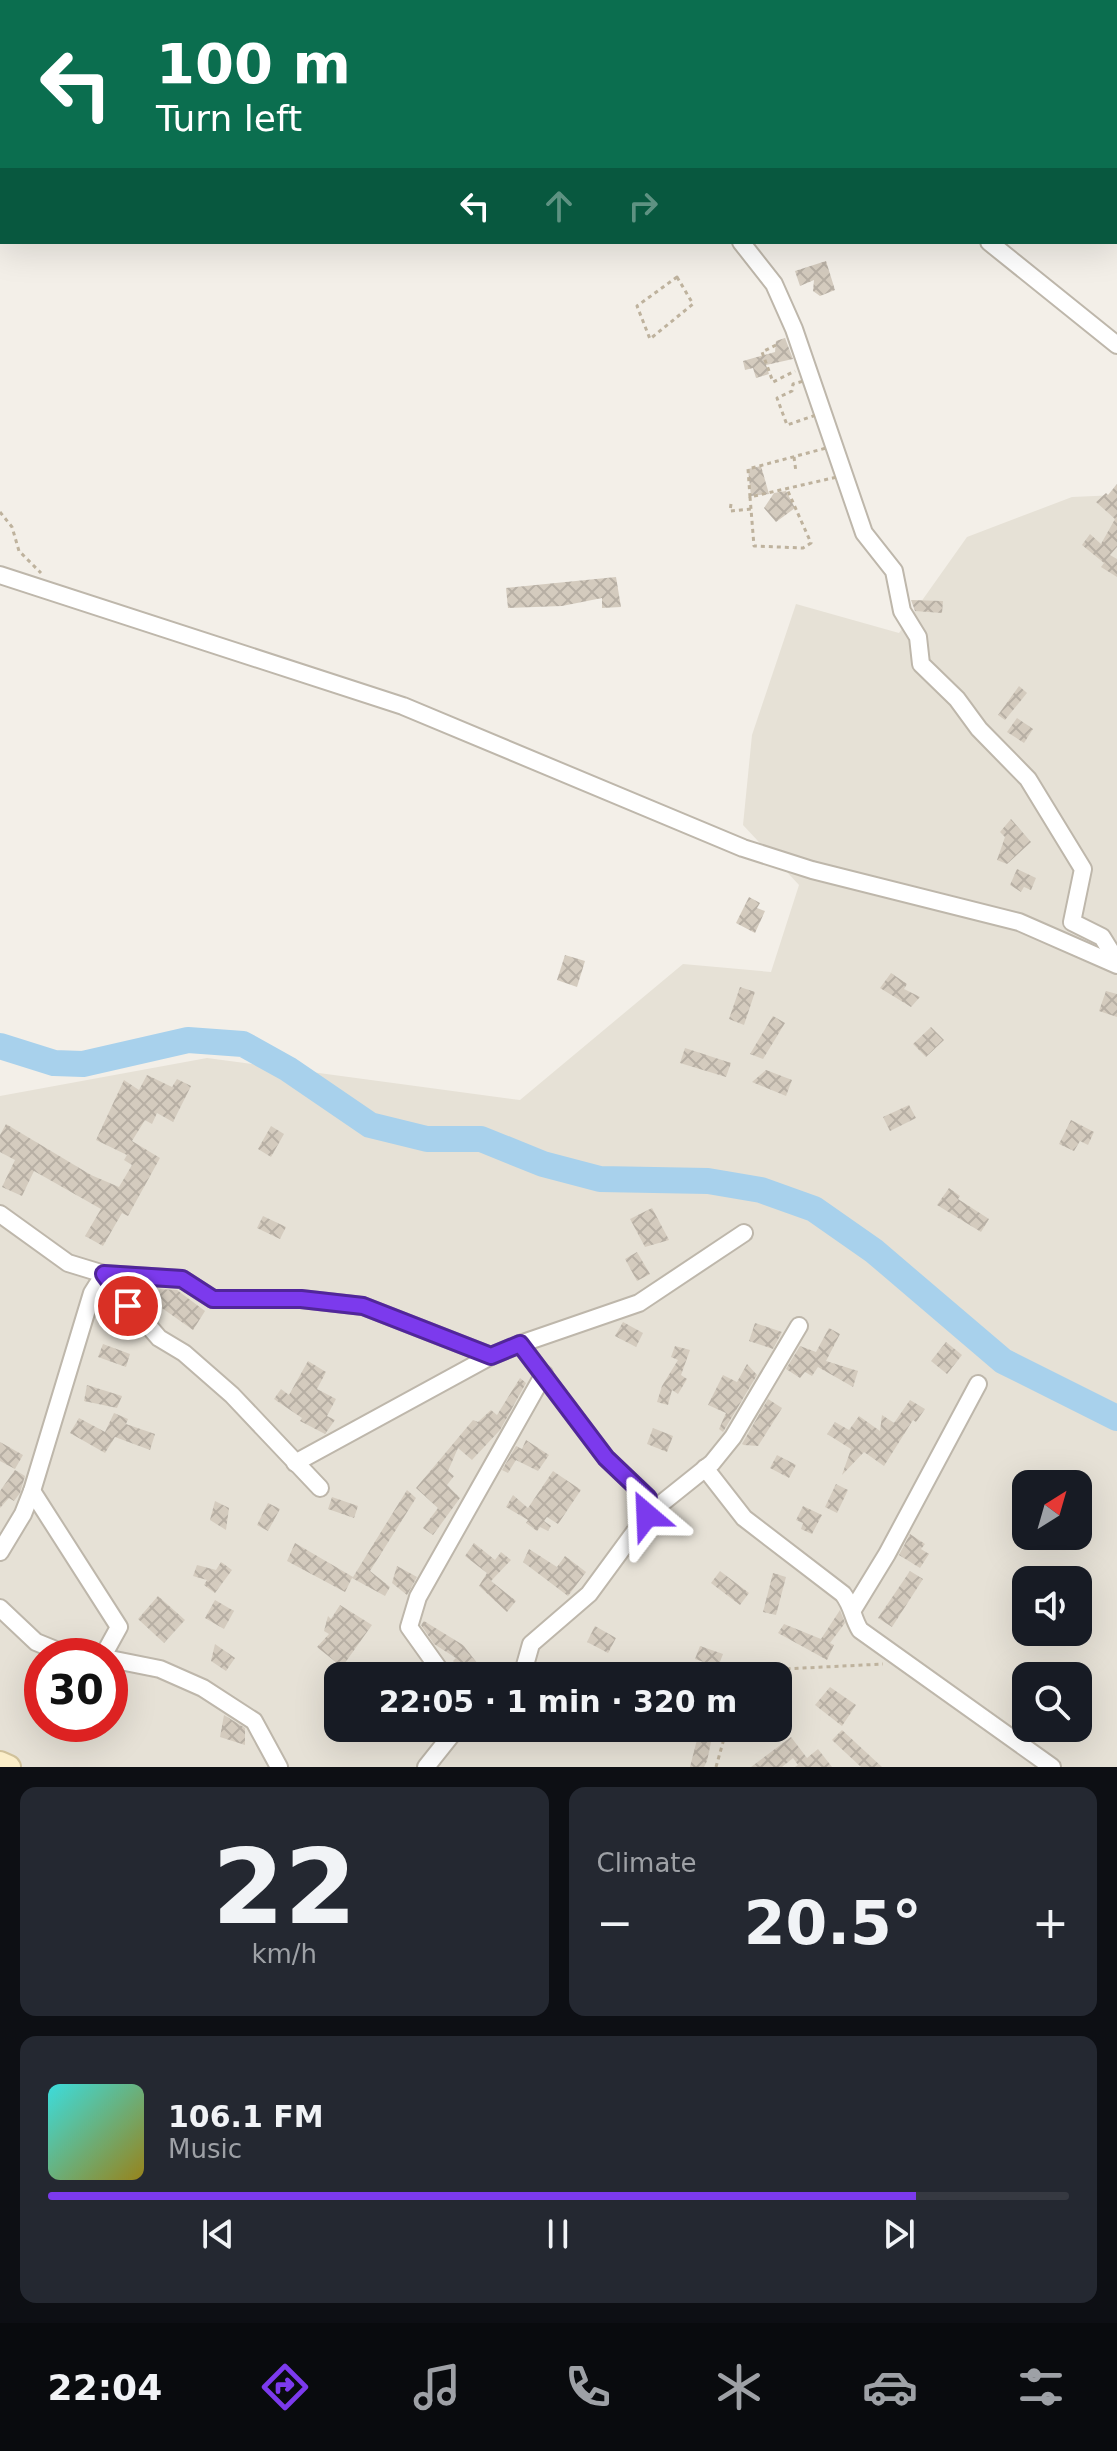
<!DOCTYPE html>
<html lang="en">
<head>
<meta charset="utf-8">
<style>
  :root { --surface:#171b24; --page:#242831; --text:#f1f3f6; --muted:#9ea1a6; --line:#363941; --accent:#7c3aed }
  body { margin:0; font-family:"DejaVu Sans",sans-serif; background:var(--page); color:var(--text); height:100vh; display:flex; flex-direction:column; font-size:30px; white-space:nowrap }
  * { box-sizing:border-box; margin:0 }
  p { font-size:26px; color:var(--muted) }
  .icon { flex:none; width:44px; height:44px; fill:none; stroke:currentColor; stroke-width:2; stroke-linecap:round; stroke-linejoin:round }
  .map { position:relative; height:1767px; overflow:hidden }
  .details { display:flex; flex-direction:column; gap:20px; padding:20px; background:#0d0f14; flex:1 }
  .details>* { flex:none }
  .hud { position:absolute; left:0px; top:0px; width:1118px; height:244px; box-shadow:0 8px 32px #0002; background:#0b6e4f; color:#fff; overflow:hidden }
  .needle { width:52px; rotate:37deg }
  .fabs { position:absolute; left:1012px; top:1470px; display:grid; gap:16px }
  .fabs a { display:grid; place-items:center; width:80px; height:80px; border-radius:16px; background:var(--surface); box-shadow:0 8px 32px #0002; font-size:40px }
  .speed { position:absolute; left:24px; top:1638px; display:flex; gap:16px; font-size:40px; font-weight:700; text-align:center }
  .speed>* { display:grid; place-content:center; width:104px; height:104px; border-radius:50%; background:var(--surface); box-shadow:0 8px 32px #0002; line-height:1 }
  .speed .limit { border:12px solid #d22; background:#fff; color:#111 }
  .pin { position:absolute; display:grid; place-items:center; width:68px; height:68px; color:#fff; margin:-34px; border:4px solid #fff; border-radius:50%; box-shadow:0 2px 8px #0007 }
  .me { position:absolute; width:88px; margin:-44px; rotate:334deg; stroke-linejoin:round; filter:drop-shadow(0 0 6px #0008) }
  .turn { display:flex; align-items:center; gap:28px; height:168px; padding:0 24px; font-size:36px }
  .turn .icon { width:104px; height:104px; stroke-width:2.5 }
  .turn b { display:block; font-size:56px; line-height:68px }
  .lanes { display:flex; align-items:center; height:76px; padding:0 24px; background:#0003; justify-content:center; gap:40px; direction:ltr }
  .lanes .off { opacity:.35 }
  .big { font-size:60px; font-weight:700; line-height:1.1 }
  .details .tile { flex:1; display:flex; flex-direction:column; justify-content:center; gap:12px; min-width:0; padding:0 28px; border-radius:16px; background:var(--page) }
  .details .dial { align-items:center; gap:0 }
  .dial b { font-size:104px; line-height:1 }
  .song { display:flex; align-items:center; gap:24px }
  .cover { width:96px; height:96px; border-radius:12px; background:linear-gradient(135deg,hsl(180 70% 55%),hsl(50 70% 35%)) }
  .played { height:8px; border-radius:4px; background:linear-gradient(90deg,var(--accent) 85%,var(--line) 85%) }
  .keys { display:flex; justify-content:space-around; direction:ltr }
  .heat { display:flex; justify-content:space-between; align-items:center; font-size:44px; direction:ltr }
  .details .tiles { flex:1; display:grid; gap:20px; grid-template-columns:1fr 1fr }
  .tile:last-child { grid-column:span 2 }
  .trip { position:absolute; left:324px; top:1662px; width:468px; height:80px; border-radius:16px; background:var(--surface); box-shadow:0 8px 32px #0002; font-weight:700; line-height:80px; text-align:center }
  .tab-bar { display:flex; height:128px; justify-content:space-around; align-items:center; background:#090b0e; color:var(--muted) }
  .tab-bar .icon { width:56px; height:56px }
  .tab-bar .current { color:var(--accent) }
  .tab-bar b { font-size:36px; color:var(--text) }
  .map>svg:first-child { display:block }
  .residential { fill:#e6e1d6; fill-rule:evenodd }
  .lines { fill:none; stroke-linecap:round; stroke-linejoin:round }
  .river { stroke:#a8d1ec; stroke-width:26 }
  .building { fill:url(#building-cross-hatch) }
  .street-casing { stroke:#beb7ab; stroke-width:20 }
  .secondary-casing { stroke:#d0c19a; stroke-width:26 }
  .path { stroke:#beb29d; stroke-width:3; stroke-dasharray:4 4; stroke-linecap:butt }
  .street { stroke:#fff; stroke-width:16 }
  .secondary { stroke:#fbeec9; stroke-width:22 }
  .route-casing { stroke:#51269a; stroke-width:20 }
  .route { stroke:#7c3aed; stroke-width:14 }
</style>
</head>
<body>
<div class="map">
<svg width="1117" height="1767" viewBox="0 0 1117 1767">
  <defs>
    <pattern id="building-cross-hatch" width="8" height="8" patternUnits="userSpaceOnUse" patternTransform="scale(2)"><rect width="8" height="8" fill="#d4cbbe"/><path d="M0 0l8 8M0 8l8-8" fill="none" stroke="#b7afa4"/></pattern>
  </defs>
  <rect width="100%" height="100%" fill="#f3efe8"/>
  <path class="residential" d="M 1117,495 L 1117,1767 L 0,1767 L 0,1096 L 207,1058 L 520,1100 L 683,964 L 771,972 L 799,885 L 743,825 L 752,735 L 796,604 L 899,633 L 967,537 L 1072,497 ZM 1026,1484 L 1078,1484 L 1078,1536 L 1026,1536 ZM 1026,1580 L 1078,1580 L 1078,1632 L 1026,1632 ZM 42,1656 L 110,1656 L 110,1724 L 42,1724 ZM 338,1676 L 778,1676 L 778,1728 L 338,1728 ZM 1026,1676 L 1078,1676 L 1078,1728 L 1026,1728 Z"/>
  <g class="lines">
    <polyline class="river" points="0,1046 54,1063 83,1064 188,1040 243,1044 288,1069 370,1125 427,1139 481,1139 543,1164 600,1179 708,1181 761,1190 814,1209 874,1251 1003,1361 1117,1418"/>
  </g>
  <g class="building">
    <polygon points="826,261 835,290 820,296 813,291 814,280 800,286 795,271"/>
    <polygon points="785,338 793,359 766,365 769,374 756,378 753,368 745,370 743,361 775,352 776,341"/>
    <polygon points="761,466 769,494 751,496 748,469"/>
    <polygon points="1117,484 1117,547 1110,555 1117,559 1117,577 1101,567 1104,563 1082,545 1090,534 1101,544 1115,519 1096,502 1106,493 1108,495"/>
    <polygon points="786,491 795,508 776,522 764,508 774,493"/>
    <polygon points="616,577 621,607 602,608 602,598 562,606 508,608 506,588"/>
    <polygon points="911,600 943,601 942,613 915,611"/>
    <polygon points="1019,686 1027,693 1005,720 998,715"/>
    <polygon points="1017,718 1033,729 1024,743 1007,732"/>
    <polygon points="1011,819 1031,842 1007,864 997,860 1005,837 1000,832"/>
    <polygon points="1017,869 1036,878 1031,890 1024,887 1021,892 1010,885"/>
    <polygon points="749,897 760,903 757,908 765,911 755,933 736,923"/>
    <polygon points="565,955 585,961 577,987 557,980"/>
    <polygon points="891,973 907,984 904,989 920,997 911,1007 880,988"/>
    <polygon points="740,987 755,992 744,1025 729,1019"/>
    <polygon points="1106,991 1117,994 1117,1017 1099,1011"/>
    <polygon points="773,1016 785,1023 763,1059 750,1054"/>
    <polygon points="931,1027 944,1040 926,1057 913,1044"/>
    <polygon points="685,1048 731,1063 726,1077 680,1063"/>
    <polygon points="766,1070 792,1080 786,1096 752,1082"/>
    <polygon points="147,1075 172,1087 177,1079 191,1086 173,1122 157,1113 152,1124 145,1120 132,1141 160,1158 128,1216 122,1213 103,1246 85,1236 101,1209 34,1171 22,1196 2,1187 15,1160 0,1152 0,1135 6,1124 91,1175 119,1187 132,1165 124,1160 127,1155 96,1140 124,1080 139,1090"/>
    <polygon points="909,1105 916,1118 890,1131 883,1117"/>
    <polygon points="1071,1120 1094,1132 1088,1145 1080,1141 1074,1151 1059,1144"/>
    <polygon points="271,1126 284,1134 271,1157 258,1149"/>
    <polygon points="949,1188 960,1196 958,1199 989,1219 981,1232 937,1205"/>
    <polygon points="652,1208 669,1240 645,1247 630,1219"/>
    <polygon points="263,1216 286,1227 280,1239 257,1228"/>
    <polygon points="637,1252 650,1274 637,1281 625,1259"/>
    <polygon points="160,1289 177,1290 205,1311 193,1330 152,1301"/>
    <polygon points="623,1322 643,1333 636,1347 615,1336"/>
    <polygon points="755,1323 782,1332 773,1349 749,1341"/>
    <polygon points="829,1328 840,1334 826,1361 858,1371 853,1387 818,1367 812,1376 805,1372 800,1378 786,1369 800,1346 816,1352"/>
    <polygon points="946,1342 962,1355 947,1374 931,1361"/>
    <polygon points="103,1344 130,1354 126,1367 98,1357"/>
    <polygon points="675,1346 690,1350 681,1375 687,1379 678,1394 672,1390 668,1405 657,1402 662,1386 678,1360 671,1357"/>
    <polygon points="308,1361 326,1372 317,1389 336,1399 327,1416 335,1420 325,1434 300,1421 302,1418 274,1399 281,1389 289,1395"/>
    <polygon points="747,1364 757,1375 723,1432 719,1429 726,1413 708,1405 723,1375 737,1382"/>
    <polygon points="520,1378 526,1383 500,1430 472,1460 458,1448 448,1471 454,1476 447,1485 460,1498 433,1535 423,1528 438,1508 416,1488 473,1420 478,1422 491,1410 497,1415"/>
    <polygon points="87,1385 122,1396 117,1408 84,1401"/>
    <polygon points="768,1399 782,1408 758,1446 744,1445 742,1444"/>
    <polygon points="910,1400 925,1409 916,1422 913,1420 884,1466 864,1452 842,1475 851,1449 827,1434 835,1422 849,1430 859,1416 880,1431 882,1415 894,1423"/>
    <polygon points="114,1413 128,1419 126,1424 155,1434 150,1450 115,1437 105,1453 70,1433 79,1418 105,1432"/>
    <polygon points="653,1428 673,1436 667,1452 647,1444"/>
    <polygon points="526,1440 549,1455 538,1471 516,1460 508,1473 502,1470 516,1446 522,1449"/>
    <polygon points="0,1442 23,1455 15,1469 0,1461"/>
    <polygon points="777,1455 796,1465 789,1478 770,1468"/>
    <polygon points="15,1470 25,1476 20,1493 14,1501 9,1498 0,1508 0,1491"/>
    <polygon points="553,1471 581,1490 558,1524 547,1517 544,1521 551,1526 548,1531 540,1527 537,1531 526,1523 528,1520 506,1507 513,1495 528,1508"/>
    <polygon points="836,1484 848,1490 837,1513 825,1507"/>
    <polygon points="407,1490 416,1498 370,1571 390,1587 385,1596 352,1578 345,1592 287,1561 295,1543 353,1577"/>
    <polygon points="332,1497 358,1506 354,1518 328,1509"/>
    <polygon points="215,1501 229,1508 226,1530 210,1520"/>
    <polygon points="268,1503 280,1509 268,1531 257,1525"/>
    <polygon points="803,1506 822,1515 812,1534 801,1529 803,1523 796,1520"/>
    <polygon points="910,1534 925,1544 921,1549 929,1554 920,1568 899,1555"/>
    <polygon points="474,1543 495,1560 501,1552 511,1560 491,1581 516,1601 507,1612 479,1586 487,1573 465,1556"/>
    <polygon points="529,1549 557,1567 565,1556 586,1572 568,1596 523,1562"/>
    <polygon points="221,1562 232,1570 215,1593 204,1585 207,1580 193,1576 197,1565 216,1570"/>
    <polygon points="397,1566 417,1577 407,1595 392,1583"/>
    <polygon points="720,1571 749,1593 740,1605 711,1583"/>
    <polygon points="910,1571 923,1579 892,1627 878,1618"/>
    <polygon points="773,1573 786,1577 776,1615 763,1612"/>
    <polygon points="158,1596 185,1620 164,1643 138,1619"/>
    <polygon points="215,1600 234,1611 224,1629 205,1618"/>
    <polygon points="340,1605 372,1625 342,1667 317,1647 329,1634 324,1631 328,1616 331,1619"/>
    <polygon points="840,1610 845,1623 830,1643 834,1645 827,1660 778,1633 784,1624 821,1639"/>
    <polygon points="424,1621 463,1645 481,1668 465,1676 453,1661 456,1658 434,1644 421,1625"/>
    <polygon points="595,1626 616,1638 608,1653 587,1642"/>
    <polygon points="215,1644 235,1658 226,1671 211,1661"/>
    <polygon points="700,1646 723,1654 718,1667 695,1659"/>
    <polygon points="830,1687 856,1705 842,1726 815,1705"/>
    <polygon points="224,1715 245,1728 245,1745 220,1737"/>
    <polygon points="700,1728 714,1728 707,1761 704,1767 690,1767"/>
    <polygon points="842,1730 882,1767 861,1767 832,1740"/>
    <polygon points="791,1737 807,1758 818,1749 832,1767 795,1767 798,1765 793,1758 782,1767 751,1767"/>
  </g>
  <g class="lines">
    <g class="street-casing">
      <g id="street">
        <polyline points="580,0 581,2"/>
        <polyline points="741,242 774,284 794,329 864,533 894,571 902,611 918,637 921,664 957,699 979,729 1028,779 1083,869 1072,922 1102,937 1117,961"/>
        <polyline points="989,242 1117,345"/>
        <polyline points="0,575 403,706 743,848 812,870 1019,922 1117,965"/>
        <polyline points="0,1214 68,1263 104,1274 182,1279 213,1299 301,1299 363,1306 491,1356 520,1344 606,1458 648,1498 647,1515 589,1594 531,1644 522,1676"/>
        <polyline points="520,1344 639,1303 744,1233"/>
        <polyline points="295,1463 491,1356"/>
        <path d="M 705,1468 L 744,1518 L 843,1594 C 853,1607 852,1617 860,1630 L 1052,1767"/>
        <polyline points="32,1491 119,1627 103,1656"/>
        <polyline points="647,1515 712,1463 733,1437 799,1326"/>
        <polyline points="0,1552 23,1514 32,1491 92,1293 104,1274 159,1338 184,1353 232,1395 320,1488"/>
        <polyline points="0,1608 36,1642 63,1653 97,1656"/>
        <polyline points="854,1608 887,1554 978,1384"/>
        <polyline points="110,1659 160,1669 203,1688 254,1721 279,1767"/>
        <polyline points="444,1676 409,1627 418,1597 544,1374"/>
        <polyline points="426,1767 457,1728"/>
      </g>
    </g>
    <g class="secondary-casing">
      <polyline id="secondary" points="0,1763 9,1767"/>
    </g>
    <g class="path">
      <polyline points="767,2 767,0"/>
      <polygon points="677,277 693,304 650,339 637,306"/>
      <polyline points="776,345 762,352 773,382 795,371"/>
      <polygon points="807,380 819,414 787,425 777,398 792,391 793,384"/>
      <polygon points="830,447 837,477 750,497 748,469"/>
      <polyline points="794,457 796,472"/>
      <polyline points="750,497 754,546 803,548 811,543 787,489"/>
      <polyline points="731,504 730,511 751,509"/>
      <polyline points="0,512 12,527 19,551 41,573"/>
      <polyline points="742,1676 744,1671 883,1664"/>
      <polyline points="716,1767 727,1728"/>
    </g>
    <use href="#street" class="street"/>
    <use href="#secondary" class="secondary"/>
  </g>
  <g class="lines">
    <g class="route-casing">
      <polyline id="route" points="128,1306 104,1274 182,1279 213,1299 301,1299 363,1306 491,1356 520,1344 606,1458 648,1498 647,1515"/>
    </g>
    <use href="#route" class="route"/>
  </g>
</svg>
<div class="fabs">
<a><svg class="needle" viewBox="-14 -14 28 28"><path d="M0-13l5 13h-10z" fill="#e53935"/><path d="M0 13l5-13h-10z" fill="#9ea1a6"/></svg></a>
<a><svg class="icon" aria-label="sound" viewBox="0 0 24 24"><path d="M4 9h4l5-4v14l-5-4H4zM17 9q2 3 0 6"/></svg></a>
<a><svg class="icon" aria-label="search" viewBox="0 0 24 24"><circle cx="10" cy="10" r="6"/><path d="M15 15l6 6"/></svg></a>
</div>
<div class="speed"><div class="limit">30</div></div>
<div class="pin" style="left:128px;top:1306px;background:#d93025"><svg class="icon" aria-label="arrive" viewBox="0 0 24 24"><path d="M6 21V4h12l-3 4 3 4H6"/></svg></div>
<svg class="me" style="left:647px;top:1515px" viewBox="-20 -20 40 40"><path d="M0-17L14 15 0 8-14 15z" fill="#7c3aed" stroke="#fff" stroke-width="4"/></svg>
<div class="trip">22:05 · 1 min · 320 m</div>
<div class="hud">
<div class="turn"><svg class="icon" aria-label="left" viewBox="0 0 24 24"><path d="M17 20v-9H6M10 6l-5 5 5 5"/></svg><div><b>100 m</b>Turn left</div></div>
<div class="lanes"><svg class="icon" aria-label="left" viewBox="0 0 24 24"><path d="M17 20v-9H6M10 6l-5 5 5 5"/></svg><svg class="icon off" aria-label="ahead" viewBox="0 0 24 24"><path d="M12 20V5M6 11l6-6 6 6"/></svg><svg class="icon off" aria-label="right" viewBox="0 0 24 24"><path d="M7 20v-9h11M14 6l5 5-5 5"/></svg></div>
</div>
</div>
<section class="details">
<div class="tiles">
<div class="tile dial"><b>22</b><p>km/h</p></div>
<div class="tile"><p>Climate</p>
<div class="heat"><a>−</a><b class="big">20.5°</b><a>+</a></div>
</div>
<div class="tile">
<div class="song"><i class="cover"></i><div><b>106.1 FM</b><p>Music</p></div></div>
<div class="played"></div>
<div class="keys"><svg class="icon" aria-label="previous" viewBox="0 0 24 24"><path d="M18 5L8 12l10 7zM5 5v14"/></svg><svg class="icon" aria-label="pause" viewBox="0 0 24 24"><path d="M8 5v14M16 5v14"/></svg><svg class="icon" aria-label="next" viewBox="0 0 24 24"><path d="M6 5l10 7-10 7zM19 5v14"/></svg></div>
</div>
</div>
</section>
<nav class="tab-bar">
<b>22:04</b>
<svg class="icon current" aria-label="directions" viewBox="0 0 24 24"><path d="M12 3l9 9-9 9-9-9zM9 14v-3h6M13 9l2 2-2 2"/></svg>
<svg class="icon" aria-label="music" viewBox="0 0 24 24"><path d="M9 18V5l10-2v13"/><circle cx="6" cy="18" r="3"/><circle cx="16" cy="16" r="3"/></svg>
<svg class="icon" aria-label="phone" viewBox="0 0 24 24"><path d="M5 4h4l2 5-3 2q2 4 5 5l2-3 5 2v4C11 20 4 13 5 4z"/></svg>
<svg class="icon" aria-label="climate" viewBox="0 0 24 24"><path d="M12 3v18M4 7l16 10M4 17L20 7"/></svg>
<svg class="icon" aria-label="car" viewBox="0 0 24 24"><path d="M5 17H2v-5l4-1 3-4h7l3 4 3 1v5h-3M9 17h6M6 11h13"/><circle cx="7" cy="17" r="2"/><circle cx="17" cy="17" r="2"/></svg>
<svg class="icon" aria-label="filters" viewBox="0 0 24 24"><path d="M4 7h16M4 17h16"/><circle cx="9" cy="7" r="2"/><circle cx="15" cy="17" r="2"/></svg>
</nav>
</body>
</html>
